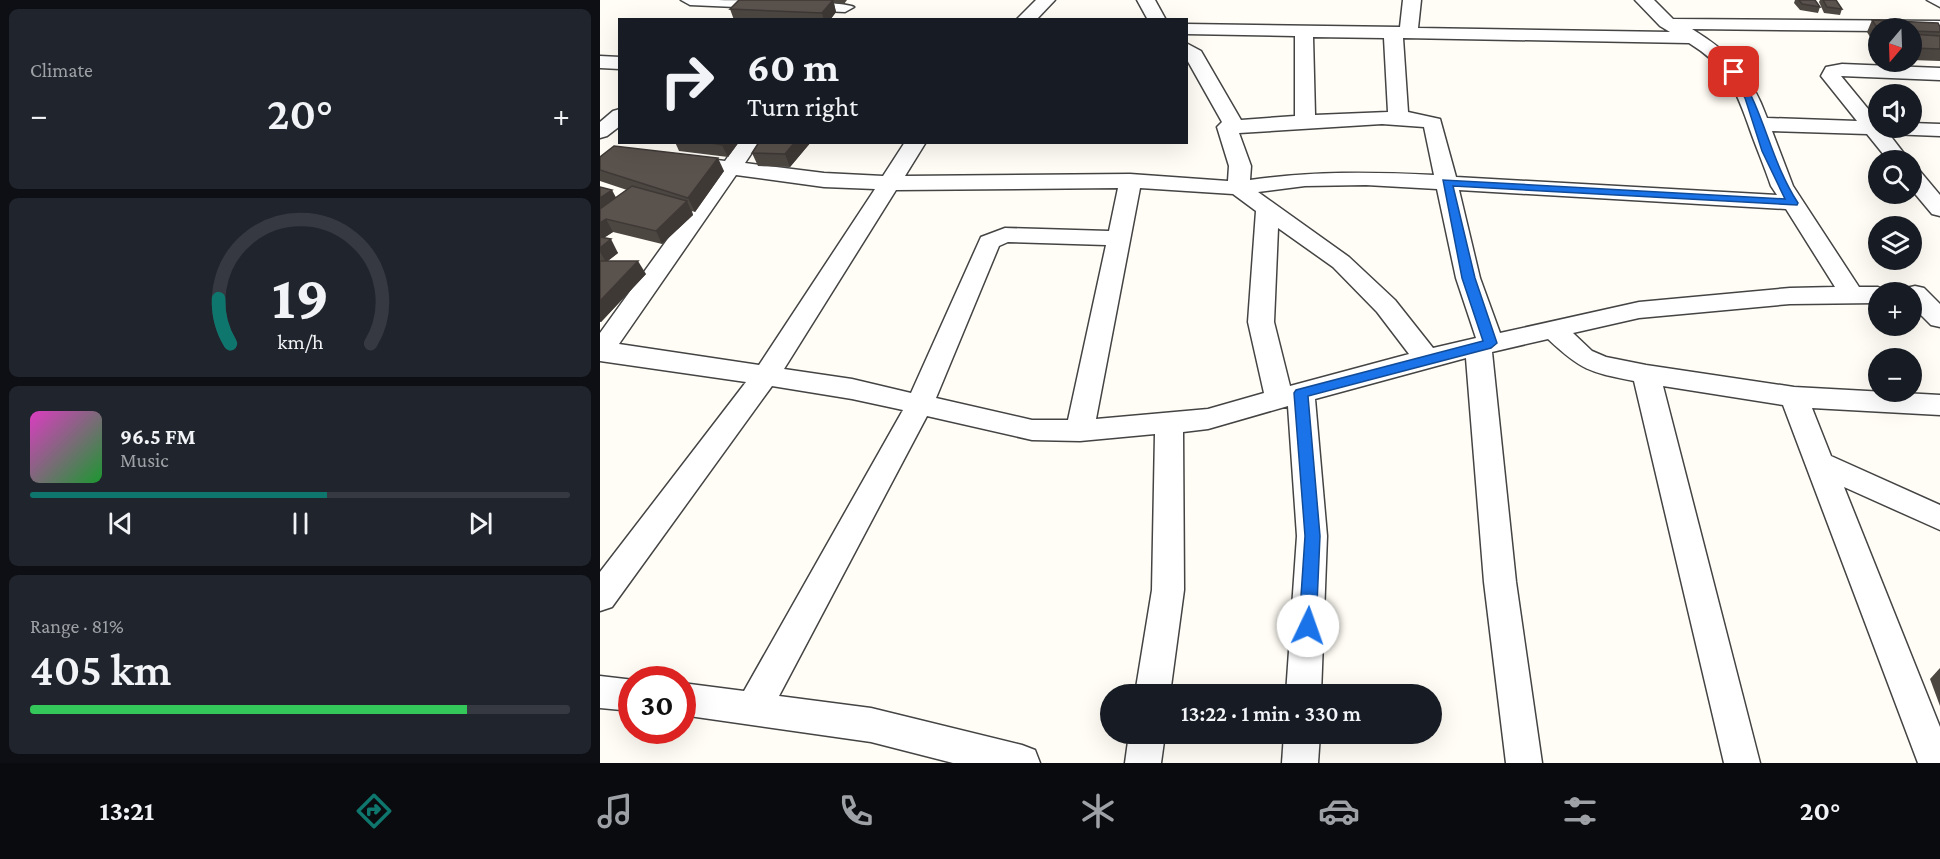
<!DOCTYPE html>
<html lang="en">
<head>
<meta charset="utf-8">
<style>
  :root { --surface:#171b24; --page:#20242c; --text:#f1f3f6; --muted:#9ea1a6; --line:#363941; --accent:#0f766e }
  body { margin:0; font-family:"Crimson Pro",serif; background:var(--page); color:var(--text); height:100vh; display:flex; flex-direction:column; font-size:22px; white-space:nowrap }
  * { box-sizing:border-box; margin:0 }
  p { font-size:20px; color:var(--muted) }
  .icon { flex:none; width:33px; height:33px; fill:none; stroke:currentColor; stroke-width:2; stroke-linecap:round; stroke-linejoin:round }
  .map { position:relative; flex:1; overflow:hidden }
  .side { display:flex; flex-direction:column; gap:9px; padding:9px; background:#0d0f14; width:600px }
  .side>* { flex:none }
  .banner { position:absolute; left:18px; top:18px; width:570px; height:126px; border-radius:0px; box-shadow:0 6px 24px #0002; background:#171b24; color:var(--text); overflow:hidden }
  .needle { width:39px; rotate:199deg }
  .buttons { position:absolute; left:1268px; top:18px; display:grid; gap:12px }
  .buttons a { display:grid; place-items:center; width:54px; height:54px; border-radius:50%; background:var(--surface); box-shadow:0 6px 24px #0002; font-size:30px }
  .speed { position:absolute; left:18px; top:666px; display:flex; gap:12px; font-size:30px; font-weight:700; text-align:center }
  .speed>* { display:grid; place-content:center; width:78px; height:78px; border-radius:50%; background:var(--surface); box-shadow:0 6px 24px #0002; line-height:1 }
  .speed .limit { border:9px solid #d22; background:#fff; color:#111 }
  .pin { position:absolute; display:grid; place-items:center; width:51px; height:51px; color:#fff; margin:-26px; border-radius:12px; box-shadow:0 3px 9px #0006 }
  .me { position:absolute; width:66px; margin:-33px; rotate:3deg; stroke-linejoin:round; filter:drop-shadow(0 0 4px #0008) }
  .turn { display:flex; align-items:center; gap:21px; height:126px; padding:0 30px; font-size:27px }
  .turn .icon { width:78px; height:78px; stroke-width:2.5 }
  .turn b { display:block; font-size:42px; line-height:51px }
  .big { font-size:45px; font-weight:600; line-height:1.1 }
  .side .tile { flex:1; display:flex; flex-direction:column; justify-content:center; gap:9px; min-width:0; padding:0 21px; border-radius:9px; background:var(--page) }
  .side .dial { align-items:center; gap:0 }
  .dial svg { height:156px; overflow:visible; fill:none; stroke:var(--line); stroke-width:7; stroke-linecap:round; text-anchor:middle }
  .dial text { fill:var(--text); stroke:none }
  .song { display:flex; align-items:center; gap:18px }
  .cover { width:72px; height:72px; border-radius:9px; background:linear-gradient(135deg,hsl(310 70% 55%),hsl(130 70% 35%)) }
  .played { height:6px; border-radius:3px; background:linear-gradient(90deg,var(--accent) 55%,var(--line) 55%) }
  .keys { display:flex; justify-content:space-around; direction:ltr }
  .heat { display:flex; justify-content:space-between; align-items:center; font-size:33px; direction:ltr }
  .charge { height:9px; border-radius:4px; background:linear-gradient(90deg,#34c759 81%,var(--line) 0) }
  .trip { position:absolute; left:500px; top:684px; width:342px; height:60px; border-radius:30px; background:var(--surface); box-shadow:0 6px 24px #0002; font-weight:600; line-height:60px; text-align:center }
  .dock { display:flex; height:96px; justify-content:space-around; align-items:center; background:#090b0e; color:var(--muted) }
  .dock .icon { width:42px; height:42px }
  .dock .active { color:var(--accent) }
  .dock b { font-size:27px; color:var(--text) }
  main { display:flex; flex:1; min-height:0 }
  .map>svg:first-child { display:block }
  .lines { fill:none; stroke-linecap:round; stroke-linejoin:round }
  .street-casing { stroke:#444; stroke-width:3 }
  .street { fill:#fff; fill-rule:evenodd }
  .wall { fill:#4d4742 }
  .shaded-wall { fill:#3f3936 }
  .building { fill:#5a524d; stroke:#3f3936; stroke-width:1.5 }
  .route { fill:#1a73e8; stroke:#114b97; stroke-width:1.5 }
</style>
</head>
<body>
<main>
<section class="side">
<div class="tile"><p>Climate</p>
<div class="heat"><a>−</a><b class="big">20°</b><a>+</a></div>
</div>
<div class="tile dial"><svg viewBox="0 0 100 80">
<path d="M14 69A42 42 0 1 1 86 69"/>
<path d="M14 69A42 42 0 0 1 8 46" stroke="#0f766e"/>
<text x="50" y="56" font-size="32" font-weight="700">19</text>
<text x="50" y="72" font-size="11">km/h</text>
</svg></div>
<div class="tile">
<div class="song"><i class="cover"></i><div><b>96.5 FM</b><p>Music</p></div></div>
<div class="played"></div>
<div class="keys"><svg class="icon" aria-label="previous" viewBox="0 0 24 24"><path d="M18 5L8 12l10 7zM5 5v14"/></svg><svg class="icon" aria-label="pause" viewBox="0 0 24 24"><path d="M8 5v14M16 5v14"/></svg><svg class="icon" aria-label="next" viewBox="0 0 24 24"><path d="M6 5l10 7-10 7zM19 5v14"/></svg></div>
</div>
<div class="tile"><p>Range · 81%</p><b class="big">405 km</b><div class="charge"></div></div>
</section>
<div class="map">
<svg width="1340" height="763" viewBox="0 0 1340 763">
  <rect width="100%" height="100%" fill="#fffdf5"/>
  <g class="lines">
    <g class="street-casing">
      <g id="street">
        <path d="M 81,0 C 104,0 245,0 254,7 L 245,12 L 90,5 Z"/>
        <polygon points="436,0 455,0 436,20 416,20"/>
        <polygon points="537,0 555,0 566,20 548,20"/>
        <path d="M 803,0 L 821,0 L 818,28 L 1070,32 L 1060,26 L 1035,0 L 1054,0 L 1073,19 L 1340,21 L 1340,31 L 1311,31 L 1311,28 L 1278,28 L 1278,31 L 1092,29 C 1131,53 1151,74 1167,118 L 1257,121 L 1221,76 L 1226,67 L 1242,64 L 1340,68 L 1340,80 L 1241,76 L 1278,121 L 1278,128 L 1311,128 L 1311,123 L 1340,124 L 1340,136 L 1289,134 L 1309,160 L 1288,160 L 1267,134 L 1172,131 L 1193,186 L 1259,287 L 1278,287 L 1289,292 L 1278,292 L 1278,303 L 1190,304 L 1039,318 L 973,333 L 992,351 L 1006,357 L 1046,365 L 1194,387 L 1340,395 L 1340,415 L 1212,408 L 1231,456 L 1340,505 L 1340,530 L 1244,487 L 1340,727 L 1340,763 L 1318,763 L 1183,405 L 1063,386 L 1160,763 L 1124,763 L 1034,381 C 990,372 982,371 948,339 L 892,352 L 916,582 L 942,763 L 906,763 L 884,582 L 866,358 L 715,399 L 727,536 L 721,694 L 686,694 L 697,536 L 688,406 L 608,429 L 583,432 L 584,590 L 570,694 L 535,694 L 552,590 L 555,434 L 480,441 L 432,440 L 327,416 L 179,696 L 271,708 L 422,745 L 435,750 L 440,763 L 353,763 L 271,742 L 82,715 L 82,683 L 144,691 L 303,410 L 252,399 L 172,386 L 12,607 L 0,611 L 0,572 L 146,382 L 0,361 L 0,333 L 116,172 L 77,167 L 74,162 L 77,157 L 85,156 L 125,161 L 138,142 L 159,142 L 145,163 L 224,173 L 283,176 L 305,142 L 326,142 L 305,176 L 530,174 L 628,181 L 629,166 L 617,127 L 622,122 L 586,58 L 586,43 L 601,51 L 641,120 L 695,116 L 695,36 L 586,34 L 586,24 L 800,27 ZM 713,37 L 784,38 L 788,112 L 715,115 ZM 803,38 L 1089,43 C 1125,65 1135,87 1148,124 C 1155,145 1164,165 1171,186 L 1177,195 L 856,177 L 840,119 L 808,112 ZM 782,124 L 824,127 L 834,175 C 772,172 712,171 650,180 L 651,166 L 639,133 ZM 136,175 L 224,187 L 275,189 L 159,365 L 19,344 ZM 766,185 L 837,189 L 856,278 L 876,338 L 833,348 L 795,300 L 749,257 L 658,192 L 705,186 ZM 518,188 L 509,231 L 405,228 L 381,237 L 311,393 L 252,379 L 184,369 L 296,190 ZM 540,188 L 633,194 L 656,211 L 648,322 L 664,393 L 608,409 L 496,419 ZM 859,190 L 1186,209 L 1235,287 L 1190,288 L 1039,302 L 900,333 L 880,278 ZM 678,228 L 733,267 L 777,312 L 809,354 L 690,386 L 674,322 ZM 408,242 L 506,245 L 468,420 L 432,420 L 336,398 L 399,246 Z"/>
        <polygon points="1327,0 1340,0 1340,7"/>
        <polygon points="0,56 20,57 20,69 0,68"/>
        <polygon points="20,109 20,126 7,136 0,138 0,122 13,111"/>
        <polygon points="1311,168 1319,170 1340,195 1340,216 1332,214 1311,189"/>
        <polygon points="1315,286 1324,288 1340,304 1340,327 1331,325 1311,305 1311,292 1304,292 1306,288"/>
        <polygon points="0,676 34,680 32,711 0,708"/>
        <polygon points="529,734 565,734 561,763 525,763"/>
        <polygon points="684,734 720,734 718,763 682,763"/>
      </g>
    </g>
    <use href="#street" class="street"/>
  </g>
  <g class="wall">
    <polygon points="139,0 247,0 244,4 234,3 236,12 230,20 134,20 130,9"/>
    <polygon points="1195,0 1215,0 1220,7 1218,13 1200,10 1194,3"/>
    <polygon points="1220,0 1236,0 1242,9 1240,15 1224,13 1219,2"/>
    <polygon points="1272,20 1340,27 1340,61 1311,60 1311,28 1278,28 1278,42 1273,42 1267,32"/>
    <polygon points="75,142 139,142 128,157 79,151"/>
    <polygon points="211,142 190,167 158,166 152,153"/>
    <polygon points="0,157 124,171 95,212 92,211 93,215 62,244 13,232 4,238 18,253 8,261 46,274 1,322 0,322 0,187 16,198 27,190 0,181"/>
    <polygon points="1340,668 1340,706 1330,679"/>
  </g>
  <g class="shaded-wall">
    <polygon points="233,0 236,12 230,20 224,20 222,13"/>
    <polygon points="124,142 139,142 128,157 122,145"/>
    <polygon points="195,142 211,142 190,167 185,154"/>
    <polygon points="118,158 124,171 95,212 88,198"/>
    <polygon points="12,190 19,203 0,216 0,198"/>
    <polygon points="87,201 93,215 62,244 56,231"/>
    <polygon points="6,219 13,232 0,240 0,223"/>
    <polygon points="11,239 18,253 6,262 0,252 0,248"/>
    <polygon points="38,261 46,274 1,322 0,320 0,301"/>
  </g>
  <g class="building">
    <polygon points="139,0 233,0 222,13 130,9"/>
    <polygon points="1199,0 1215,0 1220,7 1202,4"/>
    <polygon points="1223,0 1236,0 1242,9 1227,7"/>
    <polygon points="1272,20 1338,23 1340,27 1340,32 1311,31 1311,28 1278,28 1278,29"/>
    <polygon points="1311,34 1340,36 1340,49 1311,48"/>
    <polygon points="105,142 124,142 122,145"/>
    <polygon points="159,142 195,142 185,154 152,153"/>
    <polygon points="14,146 118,158 88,198 0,170 0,157"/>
    <polygon points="32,186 87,201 56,231 6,219 0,223 0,209"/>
    <polygon points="0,187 12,190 0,198"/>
    <polygon points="0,237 11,239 0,248"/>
    <polygon points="0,261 38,261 0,301"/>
  </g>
  <path class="route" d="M 1130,70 L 1137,70 C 1165,113 1170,160 1198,203 L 1197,205 L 853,186 L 875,278 L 897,343 L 891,348 L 708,396 L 720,536 L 716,626 L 713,632 L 708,634 L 702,632 L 699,626 L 705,536 L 694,393 L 696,390 L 883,341 L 862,278 L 843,180 L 1185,199 L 1162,151 L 1145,98 L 1129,72 Z"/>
</svg>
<div class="buttons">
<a><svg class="needle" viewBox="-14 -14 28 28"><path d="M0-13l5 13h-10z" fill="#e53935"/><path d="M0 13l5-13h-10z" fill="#9ea1a6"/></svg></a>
<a><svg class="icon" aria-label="sound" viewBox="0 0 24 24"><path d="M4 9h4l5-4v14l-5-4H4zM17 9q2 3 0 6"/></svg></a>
<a><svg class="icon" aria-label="search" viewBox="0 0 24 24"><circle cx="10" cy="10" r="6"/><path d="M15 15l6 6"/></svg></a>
<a><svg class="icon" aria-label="layers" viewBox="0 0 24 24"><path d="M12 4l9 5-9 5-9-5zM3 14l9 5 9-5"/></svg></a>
<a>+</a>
<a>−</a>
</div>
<div class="speed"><div class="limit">30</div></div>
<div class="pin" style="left:1134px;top:72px;background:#d93025"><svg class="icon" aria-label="arrive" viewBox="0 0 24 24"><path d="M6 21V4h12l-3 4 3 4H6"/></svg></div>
<svg class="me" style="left:708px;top:626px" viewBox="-20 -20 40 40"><circle r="19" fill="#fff"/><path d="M0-13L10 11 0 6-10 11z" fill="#1a73e8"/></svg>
<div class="trip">13:22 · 1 min · 330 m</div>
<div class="banner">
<div class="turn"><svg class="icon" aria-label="right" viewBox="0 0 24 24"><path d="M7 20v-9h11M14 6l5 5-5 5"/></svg><div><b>60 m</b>Turn right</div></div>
</div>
</div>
</main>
<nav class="dock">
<b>13:21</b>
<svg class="icon active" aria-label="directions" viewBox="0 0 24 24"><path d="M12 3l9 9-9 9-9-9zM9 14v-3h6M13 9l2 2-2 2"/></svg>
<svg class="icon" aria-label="music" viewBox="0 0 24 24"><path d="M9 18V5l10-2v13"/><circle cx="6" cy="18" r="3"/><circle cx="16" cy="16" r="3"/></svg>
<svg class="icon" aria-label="phone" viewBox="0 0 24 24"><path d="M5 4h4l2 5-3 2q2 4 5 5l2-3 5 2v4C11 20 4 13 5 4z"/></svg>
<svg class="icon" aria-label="climate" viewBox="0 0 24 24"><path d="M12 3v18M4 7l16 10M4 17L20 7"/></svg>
<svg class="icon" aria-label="car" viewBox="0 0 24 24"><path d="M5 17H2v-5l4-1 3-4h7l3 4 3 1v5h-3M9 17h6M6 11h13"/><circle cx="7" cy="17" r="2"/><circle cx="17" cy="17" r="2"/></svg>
<svg class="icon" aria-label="filters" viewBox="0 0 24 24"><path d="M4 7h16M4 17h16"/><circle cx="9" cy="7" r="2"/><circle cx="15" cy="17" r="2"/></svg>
<b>20°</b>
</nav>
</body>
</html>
